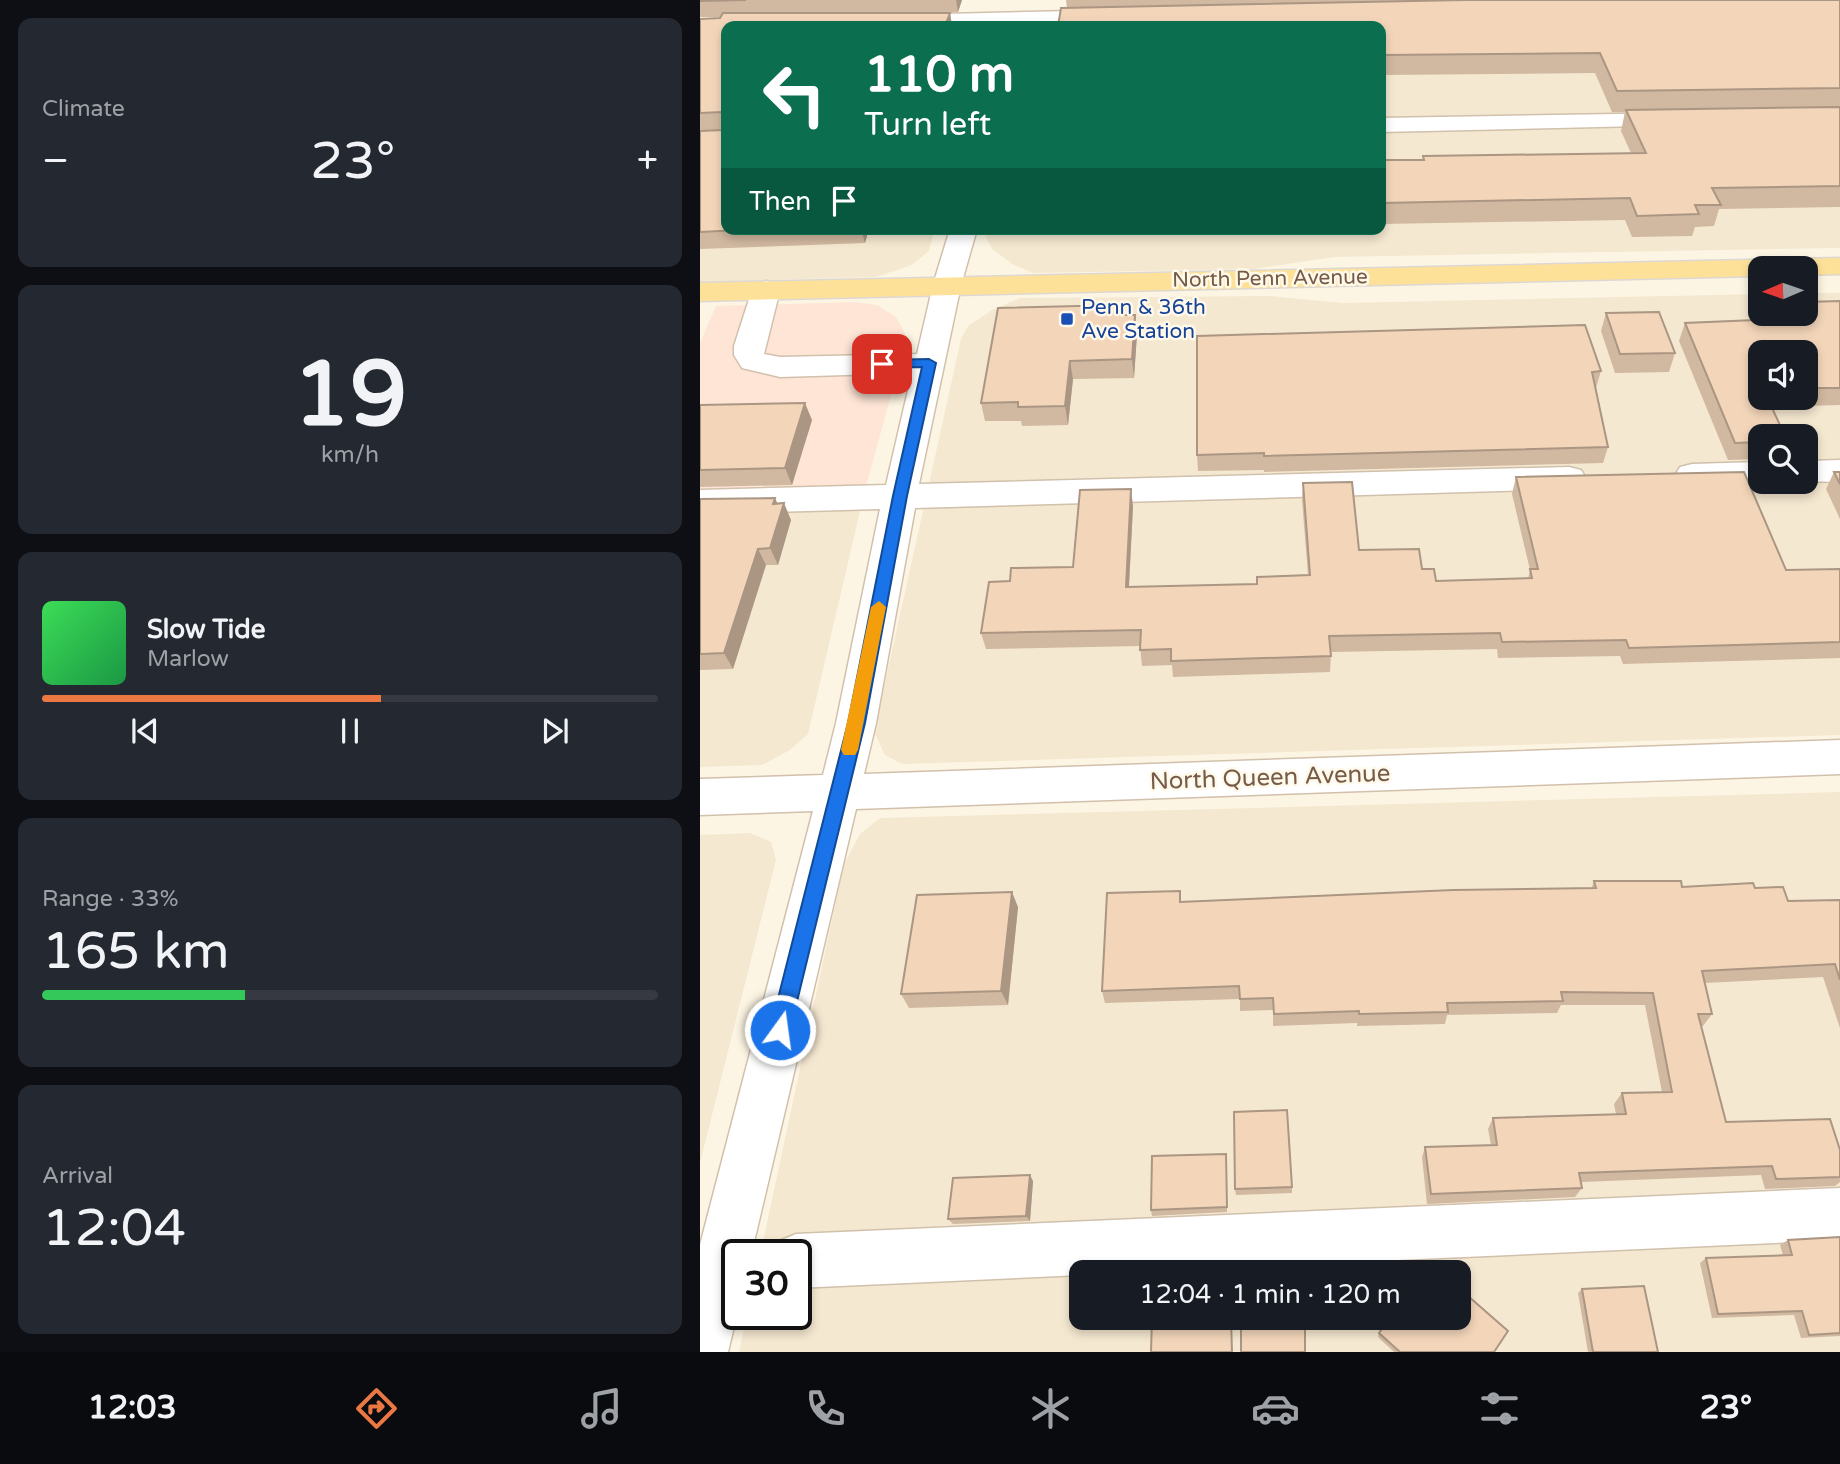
<!DOCTYPE html>
<html lang="en">
<head>
<meta charset="utf-8">
<style>
  :root { --surface:#171b24; --page:#242831; --text:#f1f3f6; --muted:#9ea1a6; --line:#363941; --accent:#eb7743 }
  body { margin:0; font-family:"Varela Round",sans-serif; background:var(--page); color:var(--text); height:100vh; display:flex; flex-direction:column; font-size:26px; white-space:nowrap }
  * { box-sizing:border-box; margin:0 }
  p { font-size:23px; color:var(--muted) }
  .icon { flex:none; width:38px; height:38px; fill:none; stroke:currentColor; stroke-width:2; stroke-linecap:round; stroke-linejoin:round }
  .map { position:relative; flex:1; overflow:hidden }
  .details { display:flex; flex-direction:column; gap:18px; padding:18px; background:#0d0f14; width:700px }
  .details>* { flex:none }
  .banner { position:absolute; left:21px; top:21px; width:665px; height:214px; border-radius:14px; box-shadow:0 4px 10px #0003; background:#0b6e4f; color:#fff; overflow:hidden }
  .needle { width:46px; rotate:268deg }
  .fabs { position:absolute; left:1048px; top:256px; display:grid; gap:14px }
  .fabs a { display:grid; place-items:center; width:70px; height:70px; border-radius:14px; background:var(--surface); box-shadow:0 4px 10px #0003; font-size:35px }
  .speed { position:absolute; left:21px; top:1239px; display:flex; gap:14px; font-size:35px; font-weight:700; text-align:center }
  .speed>* { display:grid; place-content:center; width:91px; height:91px; border-radius:50%; background:var(--surface); box-shadow:0 4px 10px #0003; line-height:1 }
  .speed .limit { border:4px solid #111; border-radius:10px; background:#fff; color:#111 }
  .pin { position:absolute; display:grid; place-items:center; width:60px; height:60px; color:#fff; margin:-30px; border-radius:14px; box-shadow:0 4px 10px #0006 }
  .me { position:absolute; width:77px; margin:-38px; rotate:14deg; stroke-linejoin:round; filter:drop-shadow(0 0 5px #0008) }
  .turn { display:flex; align-items:center; gap:24px; height:147px; padding:0 28px; font-size:32px }
  .turn .icon { width:91px; height:91px; stroke-width:2.5 }
  .turn b { display:block; font-size:49px; line-height:60px }
  .then { display:flex; align-items:center; height:66px; padding:0 28px; background:#0003; gap:14px; font-size:26px }
  .big { font-size:52px; font-weight:600; line-height:1.1 }
  .details .tile { flex:1; display:flex; flex-direction:column; justify-content:center; gap:10px; min-width:0; padding:0 24px; border-radius:14px; background:var(--page) }
  .details .dial { align-items:center; gap:0 }
  .dial b { font-size:91px; line-height:1 }
  .song { display:flex; align-items:center; gap:21px }
  .cover { width:84px; height:84px; border-radius:10px; background:linear-gradient(135deg,hsl(130 70% 55%),hsl(140 70% 35%)) }
  .played { height:7px; border-radius:4px; background:linear-gradient(90deg,var(--accent) 55%,var(--line) 55%) }
  .keys { display:flex; justify-content:space-around; direction:ltr }
  .heat { display:flex; justify-content:space-between; align-items:center; font-size:38px; direction:ltr }
  .charge { height:10px; border-radius:5px; background:linear-gradient(90deg,#34c759 33%,var(--line) 0) }
  .trip { position:absolute; left:369px; top:1260px; width:402px; height:70px; border-radius:14px; background:var(--surface); box-shadow:0 4px 10px #0003; font-weight:600; line-height:70px; text-align:center }
  .tabs { display:flex; height:112px; justify-content:space-around; align-items:center; background:#090b0e; color:var(--muted) }
  .tabs .icon { width:49px; height:49px }
  .tabs .active { color:var(--accent) }
  .tabs b { font-size:32px; color:var(--text) }
  main { display:flex; flex:1; min-height:0 }
  .map>svg:first-child { display:block }
  .residential { fill:#f5e8d1; fill-rule:evenodd }
  .commercial { fill:#fee5d6 }
  .lines { fill:none; stroke-linecap:round; stroke-linejoin:round }
  .minor-casing { stroke:#d1c0ac; stroke-width:3 }
  .major-casing { stroke:#ded8d3; stroke-width:3 }
  .minor { fill:#fff; fill-rule:evenodd }
  .major { fill:#fee199; fill-rule:evenodd }
  .wall { fill:#d1b8a0; fill-rule:evenodd }
  .shaded-wall { fill:#aa9682 }
  .building { fill:#f3d6ba; stroke:#aa9682; stroke-width:2 }
  .route { fill:#1a73e8; stroke:#114b97; stroke-width:2 }
  .slow { fill:#f59e0b }
  .transit-dot { fill:#1a4fb4; stroke:#fff9ea; stroke-width:2.5 }
  .labels { text-anchor:middle; stroke-width:5; stroke-linejoin:round; paint-order:stroke }
  .far-street-label { font-size:21px; fill:#765c48; stroke:#fff9ea }
  .far-transit-label { font-size:21px; fill:#164399; stroke:#fff9ea; text-anchor:start }
  .street-label { font-size:24px; fill:#765c48; stroke:#fff9ea }
</style>
</head>
<body>
<main>
<section class="details">
<div class="tile"><p>Climate</p>
<div class="heat"><a>−</a><b class="big">23°</b><a>+</a></div>
</div>
<div class="tile dial"><b>19</b><p>km/h</p></div>
<div class="tile">
<div class="song"><i class="cover"></i><div><b>Slow Tide</b><p>Marlow</p></div></div>
<div class="played"></div>
<div class="keys"><svg class="icon" aria-label="previous" viewBox="0 0 24 24"><path d="M18 5L8 12l10 7zM5 5v14"/></svg><svg class="icon" aria-label="pause" viewBox="0 0 24 24"><path d="M8 5v14M16 5v14"/></svg><svg class="icon" aria-label="next" viewBox="0 0 24 24"><path d="M6 5l10 7-10 7zM19 5v14"/></svg></div>
</div>
<div class="tile"><p>Range · 33%</p><b class="big">165 km</b><div class="charge"></div></div>
<div class="tile"><p>Arrival</p><b class="big">12:04</b></div>
</section>
<div class="map">
<svg width="1140" height="1352" viewBox="0 0 1140 1352">
  <rect width="100%" height="100%" fill="#fdf5e3"/>
  <g class="residential">
    <polygon points="1140,17 1140,248 634,257 554,269 333,273 314,265 292,249 285,235 287,229 681,229 681,26"/>
    <polygon points="26,36 26,229 235,229 229,251 212,265 176,277 0,282 0,37"/>
    <path d="M 1106,293 L 1140,293 L 1140,735 L 202,764 L 185,755 L 174,732 L 261,339 L 268,326 L 292,310 L 320,298 L 570,296 L 643,303 L 1060,294 L 1060,313 L 1106,313 ZM 1060,352 L 1106,352 L 1106,397 L 1060,397 ZM 1060,436 L 1106,436 L 1106,481 L 1060,481 Z"/>
    <polygon points="165,490 108,734 90,750 62,765 0,767 0,495"/>
    <path d="M 1140,792 L 1140,1352 L 39,1352 L 47,1314 L 96,1314 L 96,1255 L 60,1255 L 144,864 L 160,834 L 180,818 ZM 382,1272 L 760,1272 L 760,1318 L 382,1318 Z"/>
    <polygon points="50,833 71,842 76,860 0,1163 0,835"/>
  </g>
  <polygon class="commercial" points="155,302 177,305 196,317 207,337 165,490 0,495 0,343 16,306"/>
  <g class="lines">
    <g class="minor-casing">
      <g id="minor">
        <polygon points="414,10 422,12 425,17 422,22 298,26 193,26 190,22 193,17 201,15"/>
        <polygon points="976,113 985,115 988,120 985,125 681,132 681,118"/>
        <polygon points="250,229 277,229 261,285 219,484 869,467 881,470 886,478 881,486 869,489 215,508 176,723 164,774 1140,740 1140,774 156,809 51,1255 37,1255 37,1314 28,1352 0,1352 0,1245 113,811 0,815 0,779 123,775 136,723 180,509 0,514 0,490 186,485 212,373 80,377 42,368 34,355 34,346 52,290 56,284 66,281 76,284 80,290 64,354 80,357 217,354 233,285"/>
        <polygon points="1140,460 1140,482 1099,481 1106,481 1106,461"/>
        <path d="M 1060,462 L 1060,481 L 1071,481 C 1048,488 1003,490 980,483 L 975,475 L 980,467 L 992,464 Z"/>
        <polygon points="1140,1188 1140,1240 435,1272 382,1272 382,1275 96,1288 96,1255 72,1255 77,1242 96,1234"/>
      </g>
    </g>
    <g class="major-casing">
      <polygon id="major" points="1140,258 1140,274 1106,275 1106,268 1060,268 1060,276 0,301 0,283"/>
    </g>
    <use href="#minor" class="minor"/>
    <use href="#major" class="major"/>
  </g>
  <g class="wall">
    <polygon points="0,0 262,0 258,12 213,13 250,13 252,26 26,26 26,229 169,229 165,243 0,249 0,19 20,18 21,17 0,17"/>
    <polygon points="366,0 1140,0 1140,207 1019,209 1014,226 995,227 992,236 932,237 925,220 681,224 681,160 723,160 723,156 931,153 921,131 925,112 912,112 895,73 681,75 681,26 367,8"/>
    <path d="M 1140,301 L 1140,405 L 1072,407 L 1060,436 L 1060,461 L 1060,459 L 1028,460 L 979,341 L 985,323 L 1091,319 L 1093,313 L 1106,313 ZM 1060,352 L 1106,352 L 1106,397 L 1060,397 Z"/>
    <polygon points="906,313 975,353 969,372 915,373 901,331"/>
    <polygon points="421,315 435,315 437,334 434,378 373,379 368,425 322,426 321,421 285,421 281,403"/>
    <polygon points="497,336 901,371 896,388 908,447 903,463 564,472 564,470 498,471 497,455"/>
    <polygon points="0,405 112,420 92,485 0,487"/>
    <polygon points="1134,472 1140,472 1140,519 1126,489"/>
    <polygon points="816,477 1086,570 1140,569 1140,658 923,664 920,656 798,658 797,649 631,652 630,672 473,677 472,665 442,666 440,646 286,649 281,633 310,581 373,567 433,506 429,587 557,584 608,575 602,500 603,483 659,550 722,569 736,581 828,579 830,570 812,494"/>
    <polygon points="0,499 78,504 91,520 78,565 66,565 33,669 0,670"/>
    <polygon points="894,881 982,887 1055,888 1088,901 1140,900 1140,1028 1123,977 1005,983 1012,1014 1003,1026 1001,1026 1026,1122 1140,1150 1140,1182 1135,1186 1065,1189 1061,1175 881,1182 882,1188 875,1197 727,1204 722,1157 725,1147 791,1145 788,1129 793,1118 916,1114 914,1104 922,1093 962,1092 945,1005 861,1005 857,1013 747,1015 745,1024 657,1026 657,1023 573,1026 573,1010 540,1011 540,999 405,1003 402,991 481,902 891,889"/>
    <polygon points="318,907 308,1005 209,1008 201,994"/>
    <polygon points="527,1160 527,1212 452,1216 451,1210"/>
    <polygon points="333,1181 330,1221 253,1224 248,1219"/>
    <polygon points="592,1187 592,1193 536,1195 535,1189"/>
    <polygon points="1140,1237 1140,1336 1101,1338 1094,1315 1012,1318 1000,1263 1006,1258 1083,1255 1080,1245 1088,1240"/>
    <polygon points="882,1289 958,1352 888,1352 878,1293"/>
    <polygon points="679,1333 794,1352 694,1352 678,1337"/>
  </g>
  <g class="shaded-wall">
    <polygon points="256,0 262,0 258,12"/>
    <polygon points="250,13 252,26 245,26"/>
    <polygon points="161,229 169,229 165,243"/>
    <polygon points="435,315 437,334 434,378 432,359"/>
    <polygon points="370,361 373,379 368,425 365,406"/>
    <polygon points="105,403 112,420 92,485 85,468"/>
    <polygon points="431,489 433,506 428,603 426,587"/>
    <polygon points="75,498 81,511 84,503 91,520 78,565 70,548 73,504"/>
    <polygon points="58,549 66,565 33,669 24,653"/>
    <polygon points="312,892 318,907 308,1005 301,991"/>
    <polygon points="330,1175 333,1181 330,1221 326,1216"/>
  </g>
  <g class="building">
    <polygon points="0,0 46,0 0,1"/>
    <polygon points="766,0 1140,0 1140,88 917,91 900,53 681,55 681,26 358,26 361,8"/>
    <polygon points="23,13 250,13 245,26 26,26 26,229 59,229 0,232 0,131 22,130 22,112 0,113 0,19 20,18"/>
    <polygon points="1140,107 1140,186 1012,188 1021,205 995,205 999,214 937,216 930,198 681,203 681,160 724,160 723,156 946,153 926,110"/>
    <polygon points="1140,301 1140,388 1106,388 1106,352 1060,352 1060,397 1067,397 1085,436 1060,436 1060,442 1035,443 985,323 1106,318 1104,313 1106,313 1106,302"/>
    <polygon points="420,305 419,315 435,315 432,359 370,361 365,406 318,407 318,402 281,403 298,308"/>
    <polygon points="959,312 975,353 920,354 906,313"/>
    <polygon points="885,325 901,371 892,372 908,447 564,456 564,453 497,455 497,336"/>
    <polygon points="105,403 85,468 0,470 0,405"/>
    <polygon points="1044,472 1086,570 1140,569 1140,642 929,648 926,640 802,642 800,633 629,636 631,656 471,661 471,649 440,650 441,630 281,633 289,582 310,581 311,568 373,567 380,490 431,489 426,587 557,584 557,577 610,575 603,483 652,482 659,550 719,549 722,569 734,569 736,581 832,578 830,569 838,569 816,477"/>
    <polygon points="1134,472 1140,472 1140,484"/>
    <polygon points="75,498 73,504 84,503 70,548 58,549 24,653 0,654 0,499"/>
    <polygon points="894,881 981,881 982,887 1053,883 1055,888 1083,887 1088,901 1140,900 1140,980 1135,964 1002,971 1012,1014 998,1014 1026,1122 1130,1119 1140,1150 1140,1177 1076,1179 1072,1166 879,1173 882,1188 731,1194 725,1147 797,1145 793,1118 926,1114 922,1093 972,1092 953,993 861,992 863,1001 747,1003 748,1012 659,1014 659,1011 574,1014 573,998 540,999 539,986 402,991 407,893 480,891 480,902 753,890 896,888"/>
    <polygon points="312,892 301,991 201,994 217,895"/>
    <polygon points="587,1110 592,1187 535,1189 534,1112"/>
    <polygon points="526,1154 527,1207 451,1210 452,1156"/>
    <polygon points="330,1175 326,1216 248,1219 253,1178"/>
    <polygon points="1140,1237 1140,1333 1109,1335 1102,1311 1018,1314 1006,1258 1092,1255 1088,1240"/>
    <polygon points="730,1263 741,1272 723,1272"/>
    <polygon points="527,1266 527,1272 453,1272 453,1269"/>
    <polygon points="944,1286 958,1352 893,1352 882,1289"/>
    <polygon points="760,1289 808,1331 794,1352 700,1352 679,1333 690,1318 760,1318"/>
    <polygon points="452,1318 531,1318 532,1352 451,1352"/>
    <polygon points="605,1327 605,1352 541,1352 541,1329"/>
  </g>
  <polygon class="route" points="229,359 236,363 207,496 165,723 90,1030 87,1037 80,1040 73,1037 70,1030 148,723 193,496 222,367 182,368 176,364 182,360"/>
  <polygon class="slow" points="179,601 186,607 158,750 155,755 144,755 141,750 171,607"/>
  <rect class="transit-dot" x="360" y="312" width="14" height="14" rx="3.5"/>
  <g class="labels">
    <g class="far-street-label">
      <text transform="translate(570 278) rotate(-1)" y="7">North Penn Avenue</text>
    </g>
    <g class="far-transit-label">
      <text x="381" y="314">Penn &amp; 36th<tspan x="381" dy="24">Ave Station</tspan></text>
    </g>
    <g class="street-label">
      <text transform="translate(570 777) rotate(-2)" y="8">North Queen Avenue</text>
    </g>
  </g>
</svg>
<div class="fabs">
<a><svg class="needle" viewBox="-14 -14 28 28"><path d="M0-13l5 13h-10z" fill="#e53935"/><path d="M0 13l5-13h-10z" fill="#9ea1a6"/></svg></a>
<a><svg class="icon" aria-label="sound" viewBox="0 0 24 24"><path d="M4 9h4l5-4v14l-5-4H4zM17 9q2 3 0 6"/></svg></a>
<a><svg class="icon" aria-label="search" viewBox="0 0 24 24"><circle cx="10" cy="10" r="6"/><path d="M15 15l6 6"/></svg></a>
</div>
<div class="speed"><div class="limit">30</div></div>
<div class="pin" style="left:182px;top:364px;background:#d93025"><svg class="icon" aria-label="arrive" viewBox="0 0 24 24"><path d="M6 21V4h12l-3 4 3 4H6"/></svg></div>
<svg class="me" style="left:80px;top:1030px" viewBox="-20 -20 40 40"><circle r="17" fill="#1a73e8" stroke="#fff" stroke-width="3"/><path d="M0-11L8 9 0 5-8 9z" fill="#fff"/></svg>
<div class="trip">12:04 · 1 min · 120 m</div>
<div class="banner">
<div class="turn"><svg class="icon" aria-label="left" viewBox="0 0 24 24"><path d="M17 20v-9H6M10 6l-5 5 5 5"/></svg><div><b>110 m</b>Turn left</div></div>
<div class="then">Then<svg class="icon" aria-label="arrive" viewBox="0 0 24 24"><path d="M6 21V4h12l-3 4 3 4H6"/></svg></div>
</div>
</div>
</main>
<nav class="tabs">
<b>12:03</b>
<svg class="icon active" aria-label="directions" viewBox="0 0 24 24"><path d="M12 3l9 9-9 9-9-9zM9 14v-3h6M13 9l2 2-2 2"/></svg>
<svg class="icon" aria-label="music" viewBox="0 0 24 24"><path d="M9 18V5l10-2v13"/><circle cx="6" cy="18" r="3"/><circle cx="16" cy="16" r="3"/></svg>
<svg class="icon" aria-label="phone" viewBox="0 0 24 24"><path d="M5 4h4l2 5-3 2q2 4 5 5l2-3 5 2v4C11 20 4 13 5 4z"/></svg>
<svg class="icon" aria-label="climate" viewBox="0 0 24 24"><path d="M12 3v18M4 7l16 10M4 17L20 7"/></svg>
<svg class="icon" aria-label="car" viewBox="0 0 24 24"><path d="M5 17H2v-5l4-1 3-4h7l3 4 3 1v5h-3M9 17h6M6 11h13"/><circle cx="7" cy="17" r="2"/><circle cx="17" cy="17" r="2"/></svg>
<svg class="icon" aria-label="filters" viewBox="0 0 24 24"><path d="M4 7h16M4 17h16"/><circle cx="9" cy="7" r="2"/><circle cx="15" cy="17" r="2"/></svg>
<b>23°</b>
</nav>
</body>
</html>
